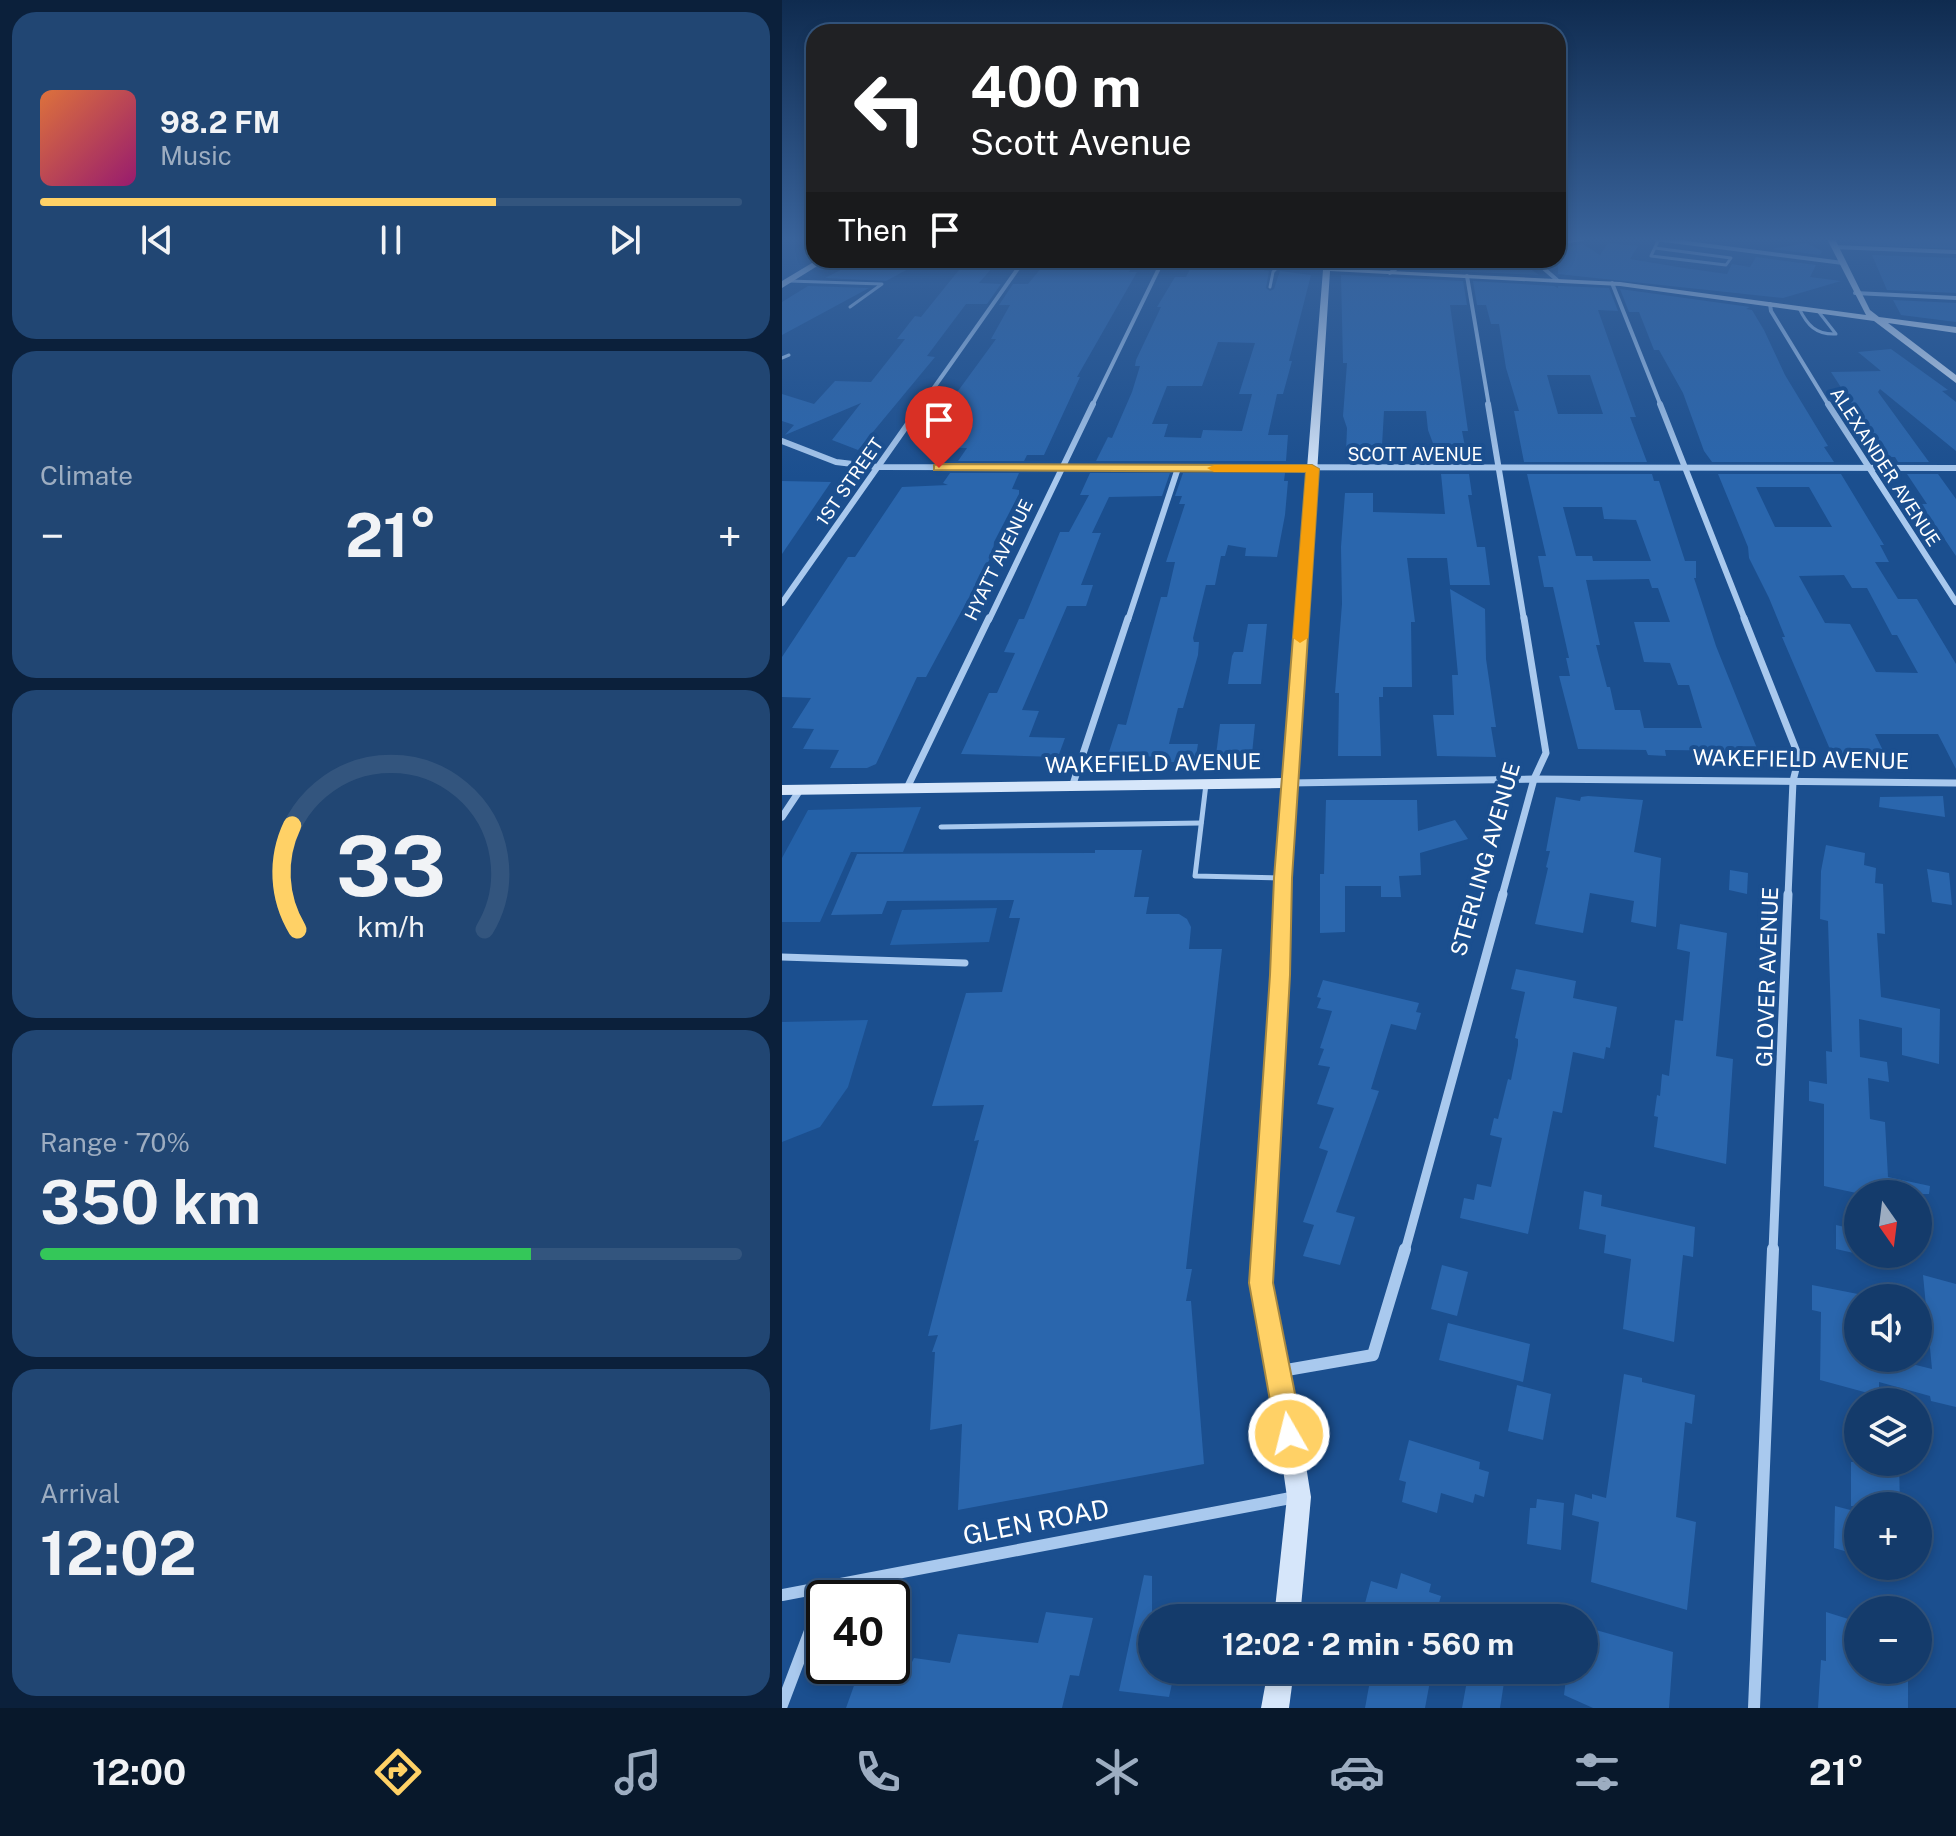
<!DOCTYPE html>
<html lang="en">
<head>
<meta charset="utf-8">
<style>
  :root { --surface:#143b6b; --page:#214673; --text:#f1f3f6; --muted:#9dadc1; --line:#33557e; --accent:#ffd166 }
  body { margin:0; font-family:"Public Sans",sans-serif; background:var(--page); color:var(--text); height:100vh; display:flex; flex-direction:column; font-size:30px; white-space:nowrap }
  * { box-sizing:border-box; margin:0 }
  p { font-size:26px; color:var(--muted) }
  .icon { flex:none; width:44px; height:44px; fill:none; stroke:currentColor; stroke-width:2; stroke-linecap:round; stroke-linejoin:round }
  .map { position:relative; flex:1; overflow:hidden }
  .panel { display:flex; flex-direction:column; gap:12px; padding:12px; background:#0b203b; width:782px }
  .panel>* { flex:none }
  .guide { position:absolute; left:24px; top:24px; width:760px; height:244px; border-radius:24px; box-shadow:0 4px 12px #0003,0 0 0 2px var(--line); background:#202124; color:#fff; overflow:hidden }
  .needle { width:52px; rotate:166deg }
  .buttons { position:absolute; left:1062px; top:1180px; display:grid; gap:16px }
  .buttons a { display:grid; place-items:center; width:88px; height:88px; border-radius:50%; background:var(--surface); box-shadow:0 4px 12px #0003,0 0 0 2px var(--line); font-size:40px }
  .speed { position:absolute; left:24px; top:1580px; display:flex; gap:16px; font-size:40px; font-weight:700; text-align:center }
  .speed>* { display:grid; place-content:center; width:104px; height:104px; border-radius:50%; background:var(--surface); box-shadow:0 4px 12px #0003,0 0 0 2px var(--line); line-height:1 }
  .speed .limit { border:4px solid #111; border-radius:12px; background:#fff; color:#111 }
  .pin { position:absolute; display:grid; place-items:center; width:68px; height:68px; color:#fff; margin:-82px -34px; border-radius:50% 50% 50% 0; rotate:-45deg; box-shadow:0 0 8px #0007 }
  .pin .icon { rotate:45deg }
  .me { position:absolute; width:88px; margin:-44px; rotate:352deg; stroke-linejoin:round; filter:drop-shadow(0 0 6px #0008) }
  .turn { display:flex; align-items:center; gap:28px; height:168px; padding:0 32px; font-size:36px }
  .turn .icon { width:104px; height:104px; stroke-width:2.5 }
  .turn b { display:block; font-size:56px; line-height:68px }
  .then { display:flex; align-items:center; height:76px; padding:0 32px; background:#0003; gap:16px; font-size:30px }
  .big { font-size:60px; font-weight:700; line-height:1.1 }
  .panel .tile { flex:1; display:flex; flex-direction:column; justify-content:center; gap:12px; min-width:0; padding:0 28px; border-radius:24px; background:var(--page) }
  .panel .dial { align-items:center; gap:0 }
  .dial svg { height:208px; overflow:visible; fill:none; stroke:var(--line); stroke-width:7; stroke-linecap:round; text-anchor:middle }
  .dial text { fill:var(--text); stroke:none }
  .song { display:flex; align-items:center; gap:24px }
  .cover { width:96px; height:96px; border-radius:12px; background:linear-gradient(135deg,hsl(20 70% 55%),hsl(320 70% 35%)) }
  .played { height:8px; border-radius:4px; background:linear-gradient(90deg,var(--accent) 65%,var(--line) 65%) }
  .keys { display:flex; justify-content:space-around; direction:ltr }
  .heat { display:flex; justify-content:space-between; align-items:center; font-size:44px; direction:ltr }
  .charge { height:12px; border-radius:6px; background:linear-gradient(90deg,#34c759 70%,var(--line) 0) }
  .trip { position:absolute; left:356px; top:1604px; width:460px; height:80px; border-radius:40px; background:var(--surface); box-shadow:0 4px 12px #0003,0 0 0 2px var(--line); font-weight:700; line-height:80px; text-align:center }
  .menu { display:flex; height:128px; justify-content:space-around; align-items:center; background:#08182b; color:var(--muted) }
  .menu .icon { width:56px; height:56px }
  .menu .selected { color:var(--accent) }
  .menu b { font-size:36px; color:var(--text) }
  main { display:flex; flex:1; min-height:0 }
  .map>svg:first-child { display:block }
  .green { fill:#2461a8 }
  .building { fill:#2a66ad; fill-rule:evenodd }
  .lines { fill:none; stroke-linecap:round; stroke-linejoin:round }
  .lane-far2 { stroke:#a9c9ee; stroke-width:3 }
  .lane-far1 { stroke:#a9c9ee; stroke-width:5 }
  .lane { stroke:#a9c9ee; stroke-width:7 }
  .street-far4 { stroke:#a9c9ee; stroke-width:4 }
  .street-far3 { stroke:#a9c9ee; stroke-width:6 }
  .street-far2 { stroke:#a9c9ee; stroke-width:7 }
  .street-far1 { stroke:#a9c9ee; stroke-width:9 }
  .street { stroke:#a9c9ee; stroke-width:12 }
  .secondary { fill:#d6e6fa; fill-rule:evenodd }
  .route { fill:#ffd166; stroke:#a68842; stroke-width:2 }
  .slow { fill:#f59e0b }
  .labels { text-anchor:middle; stroke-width:8; stroke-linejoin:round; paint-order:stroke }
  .far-street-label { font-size:18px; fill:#fff; stroke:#1b4f8f }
  .street-label { font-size:22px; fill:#fff; stroke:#1b4f8f }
  .near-street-label { font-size:26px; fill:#fff; stroke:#1b4f8f }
</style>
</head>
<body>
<main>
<section class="panel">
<div class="tile">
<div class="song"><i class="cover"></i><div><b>98.2 FM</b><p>Music</p></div></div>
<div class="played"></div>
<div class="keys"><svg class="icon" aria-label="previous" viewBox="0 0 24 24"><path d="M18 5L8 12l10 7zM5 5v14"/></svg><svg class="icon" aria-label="pause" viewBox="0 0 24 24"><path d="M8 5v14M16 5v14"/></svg><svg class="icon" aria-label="next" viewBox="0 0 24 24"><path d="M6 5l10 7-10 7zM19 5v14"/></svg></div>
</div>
<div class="tile"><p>Climate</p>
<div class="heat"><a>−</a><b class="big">21°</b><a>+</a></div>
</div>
<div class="tile dial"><svg viewBox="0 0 100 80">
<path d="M14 69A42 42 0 1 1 86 69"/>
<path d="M14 69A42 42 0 0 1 12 29" stroke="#ffd166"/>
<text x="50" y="56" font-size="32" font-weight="700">33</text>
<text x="50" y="72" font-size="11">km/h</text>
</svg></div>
<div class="tile"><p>Range · 70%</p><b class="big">350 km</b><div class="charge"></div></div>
<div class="tile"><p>Arrival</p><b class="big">12:02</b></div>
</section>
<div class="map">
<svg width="1174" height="1708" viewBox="0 0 1174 1708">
  <rect width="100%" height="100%" fill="#1b4f8f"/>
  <g class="green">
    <polygon points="1174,239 1174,249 1077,245 1075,240"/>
    <polygon points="139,807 121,852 69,852 38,922 0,922 0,858 26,810"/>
    <polygon points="215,908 207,942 108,945 120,910"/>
    <polygon points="86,1020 66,1087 38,1127 0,1142 0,1022"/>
  </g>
  <g class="building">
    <polygon points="826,243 856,246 848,259 902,268 945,274 950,264 968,267 974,257 1034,265 1028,277 1059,281 1001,298 776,274 776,248 801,244 818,255"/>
    <polygon points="1024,243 1040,251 1038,255 990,249"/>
    <polygon points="1090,255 1174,258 1174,293 1105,290"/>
    <polygon points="78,260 116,260 105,267 128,268 104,281 43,278"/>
    <polygon points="185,260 217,260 197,283 219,284 205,304 184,304 145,356 153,357 76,450 50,440 79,403 3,435 12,425 0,421 0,394 32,404 53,381 89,382 123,339 115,339 133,316 139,317"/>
    <polygon points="354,260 347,272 355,272 295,377 298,377 262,455 245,455 242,461 176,461 185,448 148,447 158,433 153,433 164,417 157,417 214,339 209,339 228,305 217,305 231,284 246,284 265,261"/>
    <path d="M 430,260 L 487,271 L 484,288 L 488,291 L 492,289 L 498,271 L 529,275 L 507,361 L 510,361 L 501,394 L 495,394 L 486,435 L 506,435 L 504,461 L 314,461 L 326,437 L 330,438 L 350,392 L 358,366 L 353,366 L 354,360 L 379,307 L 375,307 L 393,277 L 404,277 L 410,265 L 428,265 ZM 436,342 L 473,343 L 457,394 L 470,394 L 460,431 L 421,430 L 419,438 L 382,437 L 386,424 L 370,424 L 385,386 L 420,386 Z"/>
    <polygon points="559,260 619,260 606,268 559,265"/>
    <polygon points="657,260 736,260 757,275 627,269 654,265"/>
    <polygon points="559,275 681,281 685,305 668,305 686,431 680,431 686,462 658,462 646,430 644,411 602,411 600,446 590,445 590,453 564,452 565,428 561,416 565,363 561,363"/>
    <path d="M 691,281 L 772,286 L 776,288 L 776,286 L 827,288 L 836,311 L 816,310 L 854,417 L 848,417 L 865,462 L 742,462 L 732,411 L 737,411 L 724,368 L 717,324 L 709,324 L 704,305 L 695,305 ZM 765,375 L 808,375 L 821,414 L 776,414 Z"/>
    <polygon points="26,286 87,288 0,335 0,302"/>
    <polygon points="838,289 968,307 964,309 970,310 982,330 1003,375 1046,446 1042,447 1052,462 930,462 922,451 901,393 877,350 872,350 857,312 847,312"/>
    <polygon points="1111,300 1174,303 1174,322 1119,315"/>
    <polygon points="1109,349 1166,390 1160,391 1174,402 1174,451 1098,389 1096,392 1147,462 1116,462 1113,457 1104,457 1049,372 1099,371 1076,352"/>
    <polygon points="168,473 237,473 230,489 237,490 237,494 212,542 211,553 158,651 144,677 135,677 94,764 85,768 48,768 57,750 21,749 32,729 10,728 29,698 0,697 0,657 66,557 73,557 120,487 166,485 161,483"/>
    <polygon points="308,473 388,473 380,496 327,497 310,533 319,533 299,585 311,585 304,606 285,606 240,710 257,711 247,737 283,738 276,757 179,754 207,693 215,693 233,653 222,652 237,619 242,619 278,532 287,532 307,495 298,495"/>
    <polygon points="401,473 503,473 502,481 506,481 503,515 495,557 463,556 464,548 446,545 443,556 439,556 433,585 424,585 411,638 412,642 417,642 416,655 401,708 396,708 387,744 416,744 413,762 383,762 386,749 384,757 326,755 336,724 344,725 379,597 385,597 393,562 384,562 403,504 397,504 400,496 393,496"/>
    <polygon points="659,474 687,474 690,495 686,495 695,547 703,547 708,585 668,585 665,558 625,558 633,622 629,622 630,687 601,687 601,697 597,697 599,756 556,756 557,693 553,693 560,604 559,547 563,493 591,493 591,512 663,514"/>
    <path d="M 745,474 L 870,474 L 872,481 L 877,481 L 903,561 L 914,561 L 914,578 L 909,578 L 912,578 L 934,646 L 976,751 L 883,750 L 884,756 L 866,755 L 864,750 L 796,749 L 777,676 L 788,676 L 784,658 L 787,658 L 771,587 L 762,587 L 756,556 L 764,556 ZM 781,507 L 820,507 L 822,519 L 854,520 L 869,561 L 811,561 L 810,556 L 794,556 ZM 867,579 L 870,588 L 876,588 L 888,622 L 852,622 L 862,662 L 888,663 L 896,685 L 907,685 L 920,728 L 862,728 L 858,710 L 833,710 L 828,687 L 825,687 L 814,645 L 818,645 L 804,580 Z"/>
    <path d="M 936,474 L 1059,474 L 1102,545 L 1098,545 L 1107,562 L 1093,562 L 1116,599 L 1135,599 L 1174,664 L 1174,769 L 1156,734 L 1093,734 L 1106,761 L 1053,761 L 1000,637 L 1003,637 L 987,598 L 967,558 L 966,547 ZM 974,487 L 1027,487 L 1050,527 L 993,527 ZM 1062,575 L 1070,588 L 1085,588 L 1110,635 L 1115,635 L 1136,673 L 1094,672 L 1068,624 L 1043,623 L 1017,576 Z"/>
    <polygon points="1125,474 1156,474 1174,499 1174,556 1139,504 1145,504"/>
    <polygon points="0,481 49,482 0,554"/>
    <polygon points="668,589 703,609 704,659 714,727 709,727 714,757 655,756 651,715 672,715 670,675 676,675"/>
    <polygon points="466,624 485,624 479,684 446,684 450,656 452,652 461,652"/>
    <polygon points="438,724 473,724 470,754 434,755"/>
    <polygon points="806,796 861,800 852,852 879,858 874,927 849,922 852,901 808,893 801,933 753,924 766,868 764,867 768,851 764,851 774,797 798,801 799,797"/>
    <polygon points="1161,796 1163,817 1097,807 1098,797"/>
    <polygon points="544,800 635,800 636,831 673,820 686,839 638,853 639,875 617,876 619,897 599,897 599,886 563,886 563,932 538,933 538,874 542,874"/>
    <polygon points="1044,845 1083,853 1082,865 1094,868 1093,883 1101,884 1103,934 1095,933 1099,997 1158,1009 1157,1064 1120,1055 1120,1028 1077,1019 1078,1057 1105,1062 1107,1082 1086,1078 1088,1119 1103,1122 1106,1177 1148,1186 1147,1194 1079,1194 1042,1186 1042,1104 1027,1101 1027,1081 1045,1084 1044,1051 1050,1052 1046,921 1038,919 1039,871"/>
    <polygon points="313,850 360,850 352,897 367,897 364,914 397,914 405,919 409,927 407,949 440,949 404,1269 410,1269 404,1301 409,1301 422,1464 176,1510 180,1424 148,1430 153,1352 150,1352 156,1335 146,1336 197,1140 192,1141 202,1105 150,1106 184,993 220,992 238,918 227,918 232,900 105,901 100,914 49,915 75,854 313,853"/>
    <polygon points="1145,869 1167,873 1170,905 1150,902"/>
    <polygon points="948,870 966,873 965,894 947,890"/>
    <polygon points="898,924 945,933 934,1056 951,1059 944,1164 872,1147 876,1117 872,1116 875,1095 878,1096 880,1074 887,1076 893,1020 901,1021 908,952 895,949"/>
    <polygon points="734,969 794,981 791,998 835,1007 828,1048 824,1047 822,1059 791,1052 780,1113 771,1111 746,1234 678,1218 682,1198 692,1200 695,1184 709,1187 720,1138 708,1135 712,1118 716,1119 726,1079 729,1080 736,1045 736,1039 733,1038 743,992 729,989"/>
    <polygon points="541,980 637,1003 634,1012 639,1013 634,1030 609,1024 589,1089 597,1091 554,1212 573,1217 558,1265 521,1256 532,1225 521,1222 546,1151 537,1148 552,1108 535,1104 548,1067 536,1065 542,1049 538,1048 550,1011 535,1008 539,998 535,997"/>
    <polygon points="802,1191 820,1195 819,1206 913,1227 911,1257 901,1255 892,1342 841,1329 849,1259 822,1253 824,1235 797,1229"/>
    <polygon points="1054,1225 1076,1230 1076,1254 1054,1249"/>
    <polygon points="660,1265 686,1272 675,1316 649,1309"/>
    <polygon points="1141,1275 1174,1284 1174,1407 1149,1401 1148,1396 1097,1382 1097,1396 1038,1380 1039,1312 1030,1310 1030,1285 1076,1294 1076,1358 1106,1358 1150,1369"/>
    <polygon points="666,1323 748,1344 741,1382 657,1360"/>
    <polygon points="842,1374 860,1378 860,1382 913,1395 910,1424 903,1422 894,1517 914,1522 905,1610 809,1582 817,1522 790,1515 793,1494 810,1499 810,1494 824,1498"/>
    <polygon points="735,1385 769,1394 761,1440 726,1431"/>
    <polygon points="627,1440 698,1462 697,1469 707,1472 702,1497 693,1494 691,1503 659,1493 655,1513 620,1502 624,1482 617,1480"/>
    <polygon points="1069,1462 1117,1462 1118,1506 1069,1506"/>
    <polygon points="755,1499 782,1503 779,1550 745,1544 748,1508 754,1508"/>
    <polygon points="1053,1506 1076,1512 1076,1555 1052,1548"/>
    <polygon points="619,1573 649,1584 647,1592 659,1596 657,1603 691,1614 691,1618 579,1618 589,1581 615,1589"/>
    <polygon points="362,1575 370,1576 370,1670 393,1670 387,1697 337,1691"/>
    <polygon points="264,1612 311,1618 297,1676 288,1675 280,1708 64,1708 79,1666 110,1666 110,1662 129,1664 132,1658 168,1663 176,1634 256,1643"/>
    <polygon points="1044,1612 1076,1622 1076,1670 1126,1670 1126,1708 1036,1708 1039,1660 1044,1661"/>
    <polygon points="807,1628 891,1652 887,1708 811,1708 782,1695 785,1670 802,1670"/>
    <polygon points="590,1670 627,1670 649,1676 643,1708 583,1708"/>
    <polygon points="687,1670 724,1670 718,1708 680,1708"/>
  </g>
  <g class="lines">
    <g class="lane-far2">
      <polyline points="873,248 949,258 944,265 869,256 877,239"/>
      <polyline points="7,281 100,284 68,307"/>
      <polyline points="488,287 491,272 498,264"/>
      <path d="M 1017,308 C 1025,325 1034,335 1054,334 L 1036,311"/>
      <polyline points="0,358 7,355"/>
    </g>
    <g class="lane-far1">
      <polyline points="424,784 413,876 501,878"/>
      <polyline points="159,827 419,823"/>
    </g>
    <polyline class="lane" points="0,957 183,963"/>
    <g class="street-far4">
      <polyline points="874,239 1061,263"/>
      <polyline points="776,242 800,239"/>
      <polyline points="1052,247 1174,252"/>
      <polyline points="752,260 775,280"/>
      <polyline points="608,273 619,265 652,260"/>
      <polyline points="685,276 707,406"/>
      <polyline points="830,283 879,406"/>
      <polyline points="1073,293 1174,298"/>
      <polyline points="988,304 989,311 1047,406"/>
      <polyline points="139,406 242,260"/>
      <polyline points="310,406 381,260"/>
    </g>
    <g class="street-far3">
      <polyline points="706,404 742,620"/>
      <polyline points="878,404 963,620"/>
      <polyline points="1046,404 1174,602"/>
      <polyline points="0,441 54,462 96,467 1174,468"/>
      <polyline points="0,603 140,404"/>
      <polyline points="207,620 311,404"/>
      <polyline points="346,620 396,468"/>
    </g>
    <g class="street-far2">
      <polyline points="962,618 1017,757 1011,781 1006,896"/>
      <polyline points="508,783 752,779 1174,783"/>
      <polyline points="290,787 346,618"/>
      <polyline points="125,788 207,618"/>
      <polyline points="0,817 18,790"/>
      <polyline points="720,896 752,779 764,753 742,618"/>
    </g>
    <g class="street-far1">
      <polyline points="623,1251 721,894"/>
      <polyline points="991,1251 1006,894"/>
    </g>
    <g class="street">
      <polyline points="499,1371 591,1355 623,1249"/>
      <polyline points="0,1595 514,1497"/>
      <polyline points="0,1705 45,1586"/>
      <polyline points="972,1708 991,1249"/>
    </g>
    <g class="secondary">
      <polygon points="1045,239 1053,239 1088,310 1097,317 1174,327 1174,333 1106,323 1174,375 1174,383 1092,321 838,286 548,271 509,878 507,975 490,1283 509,1372 529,1497 518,1618 492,1618 505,1497 487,1372 468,1283 500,788 0,795 0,785 500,778 541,270 473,260 497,260 566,269 838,282 1084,315"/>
      <polygon points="35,260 45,260 0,288 0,281"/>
      <polygon points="486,1670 512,1670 507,1708 479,1708"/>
    </g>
  </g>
  <linearGradient id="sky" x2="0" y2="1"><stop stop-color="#0f2b4f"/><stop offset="0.5" stop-color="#39639b"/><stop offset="1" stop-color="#39639b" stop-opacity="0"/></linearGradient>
  <rect width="1174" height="478" fill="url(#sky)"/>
  <polygon class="route" points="157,464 530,465 537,469 510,878 508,975 491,1283 521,1434 517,1444 507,1448 498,1444 494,1434 467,1283 488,975 492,878 524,472 152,470 152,465"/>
  <polygon class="slow" points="530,465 537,469 526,638 518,643 511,638 524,472 432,472 425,468 432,465"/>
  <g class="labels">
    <g class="far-street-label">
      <text x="633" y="461">SCOTT AVENUE</text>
      <text transform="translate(1103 467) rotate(57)" y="6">ALEXANDER AVENUE</text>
      <text transform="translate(68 482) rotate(-55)" y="6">1ST STREET</text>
      <text transform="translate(217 560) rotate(-64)" y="6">HYATT AVENUE</text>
    </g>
    <g class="street-label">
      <text transform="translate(1019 759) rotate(1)" y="8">WAKEFIELD AVENUE</text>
      <text transform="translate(371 763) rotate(-1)" y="8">WAKEFIELD AVENUE</text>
      <text transform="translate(703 859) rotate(-74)" y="8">STERLING AVENUE</text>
      <text transform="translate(985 977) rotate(-88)" y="8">GLOVER AVENUE</text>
    </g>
    <g class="near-street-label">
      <text transform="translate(254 1522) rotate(-11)" y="9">GLEN ROAD</text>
    </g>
  </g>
</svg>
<div class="buttons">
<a><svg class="needle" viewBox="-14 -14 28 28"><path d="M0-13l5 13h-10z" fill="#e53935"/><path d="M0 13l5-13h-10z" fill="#9dadc1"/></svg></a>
<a><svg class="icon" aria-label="sound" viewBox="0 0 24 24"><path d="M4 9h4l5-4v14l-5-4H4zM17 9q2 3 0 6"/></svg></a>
<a><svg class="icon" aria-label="layers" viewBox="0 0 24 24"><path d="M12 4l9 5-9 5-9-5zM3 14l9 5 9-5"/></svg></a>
<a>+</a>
<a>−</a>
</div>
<div class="speed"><div class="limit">40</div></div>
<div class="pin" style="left:157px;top:468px;background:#d93025"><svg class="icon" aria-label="arrive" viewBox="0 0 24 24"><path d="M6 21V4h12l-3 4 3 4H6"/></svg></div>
<svg class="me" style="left:507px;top:1434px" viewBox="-20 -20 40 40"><circle r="17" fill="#ffd166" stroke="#fff" stroke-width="3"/><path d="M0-11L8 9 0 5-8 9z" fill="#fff"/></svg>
<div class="trip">12:02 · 2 min · 560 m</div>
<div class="guide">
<div class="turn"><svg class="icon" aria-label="left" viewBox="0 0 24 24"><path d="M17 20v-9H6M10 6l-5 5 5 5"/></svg><div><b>400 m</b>Scott Avenue</div></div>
<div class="then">Then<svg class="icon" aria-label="arrive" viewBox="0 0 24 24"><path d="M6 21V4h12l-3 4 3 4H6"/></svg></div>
</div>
</div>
</main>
<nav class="menu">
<b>12:00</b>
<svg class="icon selected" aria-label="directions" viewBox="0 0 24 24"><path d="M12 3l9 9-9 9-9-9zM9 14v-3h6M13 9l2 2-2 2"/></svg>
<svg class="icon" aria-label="music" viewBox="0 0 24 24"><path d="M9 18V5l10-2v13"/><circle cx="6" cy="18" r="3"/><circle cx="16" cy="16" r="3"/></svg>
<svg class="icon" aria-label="phone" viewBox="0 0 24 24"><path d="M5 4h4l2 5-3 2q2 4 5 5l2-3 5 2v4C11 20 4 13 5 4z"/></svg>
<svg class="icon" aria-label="climate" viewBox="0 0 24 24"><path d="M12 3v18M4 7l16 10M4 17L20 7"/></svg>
<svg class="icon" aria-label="car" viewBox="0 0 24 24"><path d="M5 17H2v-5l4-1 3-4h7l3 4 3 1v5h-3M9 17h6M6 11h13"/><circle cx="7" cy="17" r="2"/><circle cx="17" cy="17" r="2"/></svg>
<svg class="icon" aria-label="filters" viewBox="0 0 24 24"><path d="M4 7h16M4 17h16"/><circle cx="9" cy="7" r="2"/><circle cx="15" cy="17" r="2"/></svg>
<b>21°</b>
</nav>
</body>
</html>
